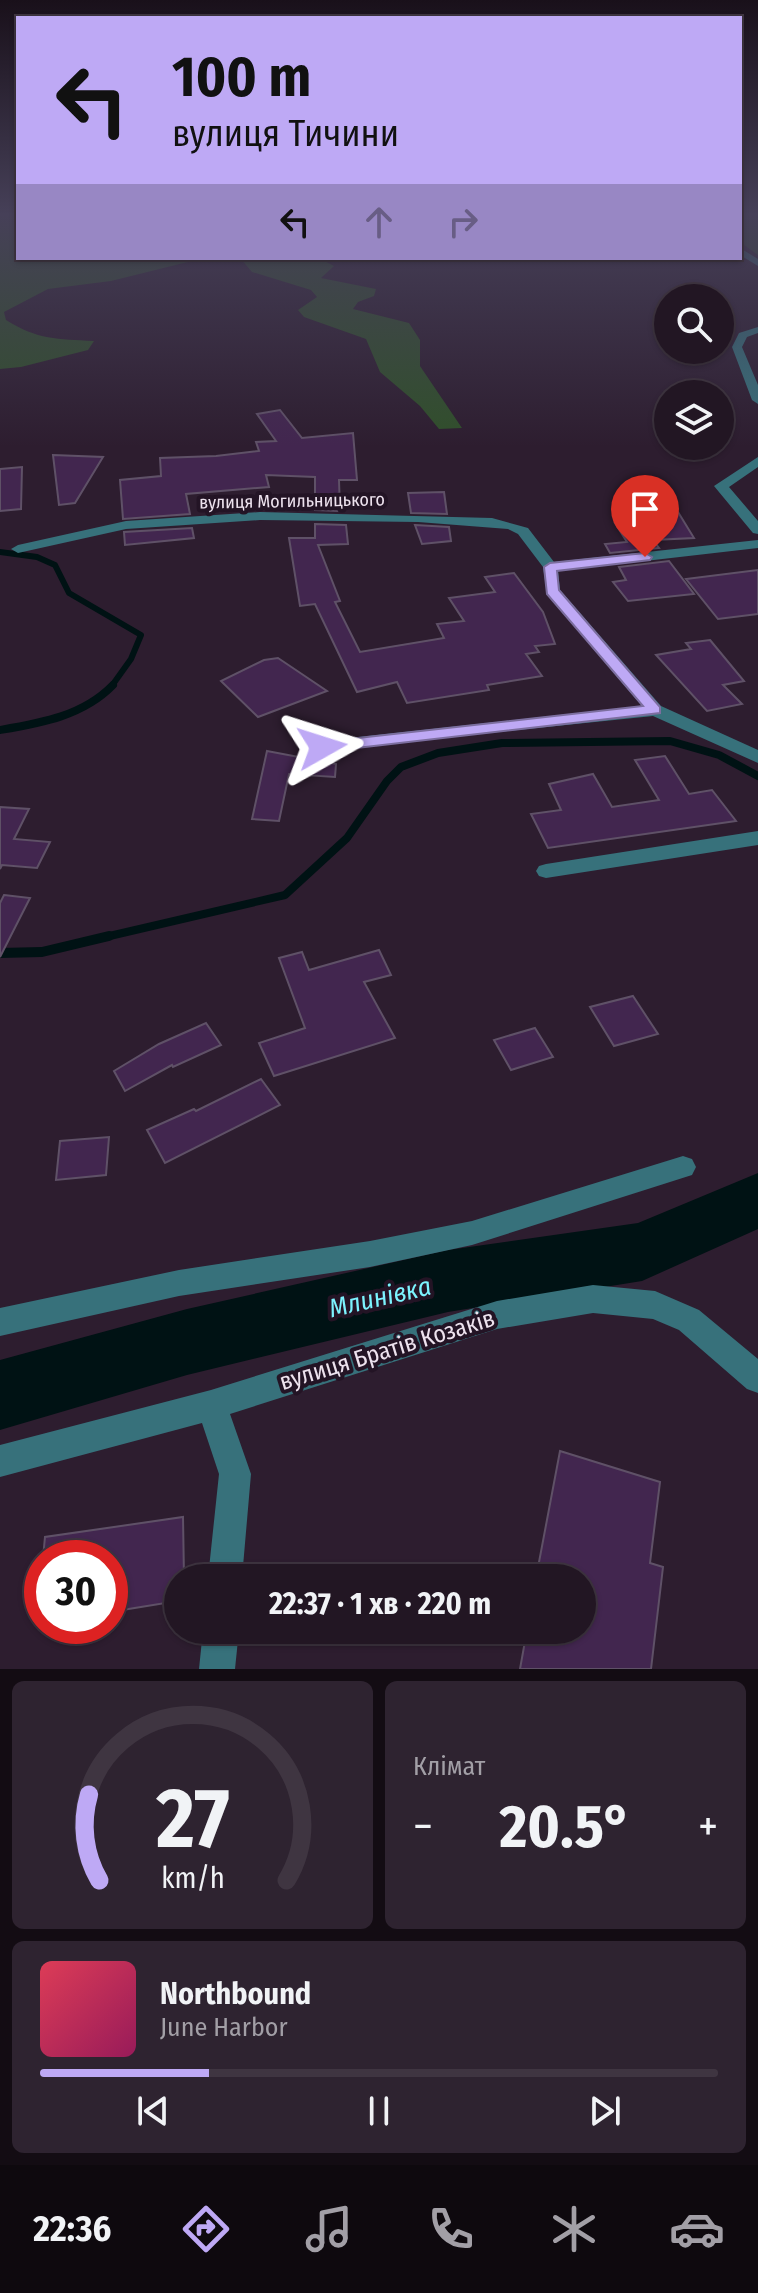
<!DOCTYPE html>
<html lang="uk">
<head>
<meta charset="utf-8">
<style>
  :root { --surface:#221623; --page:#2e2330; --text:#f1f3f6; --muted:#a29fa6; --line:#3f3541; --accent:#bea9f5 }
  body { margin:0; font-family:"Fira Sans Condensed",sans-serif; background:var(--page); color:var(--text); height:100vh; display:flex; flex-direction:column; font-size:30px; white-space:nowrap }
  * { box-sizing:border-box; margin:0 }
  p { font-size:26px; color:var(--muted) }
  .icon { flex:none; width:44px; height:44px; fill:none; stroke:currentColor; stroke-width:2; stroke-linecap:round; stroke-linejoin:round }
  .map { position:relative; height:1669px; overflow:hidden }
  .details { display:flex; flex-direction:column; gap:12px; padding:12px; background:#130c13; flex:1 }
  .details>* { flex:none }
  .banner { position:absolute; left:16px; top:16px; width:726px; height:244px; border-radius:0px; box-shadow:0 2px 6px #0004,0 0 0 2px var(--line); background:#bea9f5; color:#111; overflow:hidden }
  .tools { position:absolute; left:654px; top:284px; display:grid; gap:16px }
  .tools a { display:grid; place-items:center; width:80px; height:80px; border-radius:50%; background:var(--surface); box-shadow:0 2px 6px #0004,0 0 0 2px var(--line); font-size:40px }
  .speed { position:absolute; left:24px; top:1540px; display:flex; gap:16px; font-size:40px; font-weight:700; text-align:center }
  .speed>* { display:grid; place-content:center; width:104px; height:104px; border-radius:50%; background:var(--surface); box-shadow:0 2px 6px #0004,0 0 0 2px var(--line); line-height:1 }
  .speed .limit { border:12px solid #d22; background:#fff; color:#111 }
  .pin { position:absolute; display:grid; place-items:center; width:68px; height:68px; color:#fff; margin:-82px -34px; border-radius:50% 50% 50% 0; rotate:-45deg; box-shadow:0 0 8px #0007 }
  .pin .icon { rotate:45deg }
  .me { position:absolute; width:88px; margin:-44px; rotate:84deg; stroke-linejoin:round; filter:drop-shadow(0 0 6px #0008) }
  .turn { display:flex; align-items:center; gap:28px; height:168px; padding:0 24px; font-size:36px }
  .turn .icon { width:104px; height:104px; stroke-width:2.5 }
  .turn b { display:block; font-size:56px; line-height:68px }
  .lanes { display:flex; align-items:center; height:76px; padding:0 24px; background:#0003; justify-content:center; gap:40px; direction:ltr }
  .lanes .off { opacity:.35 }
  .big { font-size:60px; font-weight:700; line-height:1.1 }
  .details .widget { flex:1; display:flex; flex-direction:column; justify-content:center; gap:12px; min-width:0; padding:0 28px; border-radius:12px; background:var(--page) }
  .details .dial { align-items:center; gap:0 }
  .dial svg { height:208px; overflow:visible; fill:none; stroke:var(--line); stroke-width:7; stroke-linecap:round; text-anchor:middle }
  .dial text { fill:var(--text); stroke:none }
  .song { display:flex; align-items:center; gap:24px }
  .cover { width:96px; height:96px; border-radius:12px; background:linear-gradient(135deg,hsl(350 70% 55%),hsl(330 70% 35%)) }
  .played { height:8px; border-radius:4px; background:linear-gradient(90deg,var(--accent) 25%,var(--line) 25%) }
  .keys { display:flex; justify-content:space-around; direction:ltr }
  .heat { display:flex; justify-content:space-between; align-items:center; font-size:44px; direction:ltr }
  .details .tiles { flex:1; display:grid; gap:12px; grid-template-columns:1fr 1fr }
  .widget:last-child { grid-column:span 2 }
  .trip { position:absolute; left:164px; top:1564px; width:432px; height:80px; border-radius:40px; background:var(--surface); box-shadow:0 2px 6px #0004,0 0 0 2px var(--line); font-weight:700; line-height:80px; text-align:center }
  .dock { display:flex; height:128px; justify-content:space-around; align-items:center; background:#0e090e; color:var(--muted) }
  .dock .icon { width:56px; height:56px }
  .dock .current { color:var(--accent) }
  .dock b { font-size:36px; color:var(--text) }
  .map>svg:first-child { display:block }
  .green { fill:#304f2a }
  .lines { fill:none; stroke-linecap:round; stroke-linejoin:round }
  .stream-far2 { stroke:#001214; stroke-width:6 }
  .stream-far1 { stroke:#001214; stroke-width:8 }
  .stream { stroke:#001214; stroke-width:10 }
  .river { fill:#001214; fill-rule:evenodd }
  .building { fill:#42264f; stroke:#5f5167; stroke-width:2 }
  .street { fill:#37717b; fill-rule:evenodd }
  .route { fill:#bea9f5; stroke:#7c6e9f; stroke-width:2 }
  .labels { text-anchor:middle; stroke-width:8; stroke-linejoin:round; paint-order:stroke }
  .far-street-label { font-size:18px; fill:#ede2ee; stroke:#231425 }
  .near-street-label { font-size:24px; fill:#ede2ee; stroke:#231425 }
  .near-water-label { font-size:26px; font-style:italic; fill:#7cf3fe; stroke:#231425 }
</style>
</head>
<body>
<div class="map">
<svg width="758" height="1669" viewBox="0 0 758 1669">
  <rect width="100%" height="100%" fill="#2d1d2f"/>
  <g class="green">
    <path d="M 0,214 L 18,214 L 18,258 L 204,258 L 111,281 L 48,289 L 4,312 L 6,320 C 38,340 57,339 94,341 L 88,350 L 21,367 L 0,369 Z"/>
    <polygon points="740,214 758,214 758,255 740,242"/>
    <polygon points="240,258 319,258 334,266 321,278 376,289 374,296 358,302 353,309 409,323 420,340 420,366 462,428 439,429 420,406 380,372 366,339 304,317 298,310 317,297 311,290 252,272"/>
  </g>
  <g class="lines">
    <polyline class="stream-far2" points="0,552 37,557 55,565 69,593 141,635 131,659 111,687"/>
    <g class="stream-far1">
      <path d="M 0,730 C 41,723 83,716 113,685"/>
      <polyline points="101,938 285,895 347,838 387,781 401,767 438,753 502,743 670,741 719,755 758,776"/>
    </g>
    <polyline class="stream" points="0,953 42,952 109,936"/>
    <polygon class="river" points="758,1173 758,1229 642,1281 448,1312 187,1375 0,1430 0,1360 187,1309 448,1250 638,1223"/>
  </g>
  <g class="building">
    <polygon points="280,410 302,438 353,433 357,480 339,480 340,511 315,510 315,477 266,475 269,487 186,494 190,514 123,519 120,480 161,476 160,458 216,456 259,451 256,442 276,441 257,414"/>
    <polygon points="53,455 103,457 75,503 59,505"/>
    <polygon points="22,467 21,509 0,511 0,469"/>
    <polygon points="444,492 447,514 411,513 408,493"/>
    <polygon points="678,512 694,538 653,540 659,548 610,553 605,544 627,542 615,523 623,522 619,515"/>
    <polygon points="315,524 346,525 348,544 318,545 340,601 335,602 360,652 444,638 437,624 464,621 449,598 495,592 485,577 514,573 543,612 555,644 535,646 539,652 526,654 542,676 487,685 489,690 407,703 397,682 357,692 315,604 300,606 289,538 315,538"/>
    <polygon points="415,525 449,527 451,541 422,544"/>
    <polygon points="192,528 194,538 125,545 124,532"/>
    <polygon points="669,561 694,594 628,601 613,582 626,580 619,567"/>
    <polygon points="758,570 758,614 718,619 686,579"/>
    <polygon points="710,640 744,681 723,685 742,704 707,711 656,655 691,649 686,643"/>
    <polygon points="278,658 327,691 258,717 221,681 264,660"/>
    <polygon points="267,751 336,764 335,777 289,774 279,821 252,819"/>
    <polygon points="665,756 689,794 712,790 736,821 548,848 531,814 561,810 549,784 593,774 612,807 659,800 635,760"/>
    <polygon points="0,807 29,809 14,839 50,842 37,868 2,865 0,869"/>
    <polygon points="4,895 30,898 0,957 0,903"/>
    <polygon points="379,950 391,975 364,982 395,1038 274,1076 259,1043 305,1028 279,958 302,952 309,970"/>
    <polygon points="633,996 658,1034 614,1046 590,1007"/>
    <polygon points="206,1023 221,1045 173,1067 172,1065 125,1091 114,1071 159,1044"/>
    <polygon points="535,1028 553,1057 511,1070 494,1040"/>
    <polygon points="261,1079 280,1105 165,1163 147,1130 194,1109 196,1111"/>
    <polygon points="109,1137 106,1175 56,1180 60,1141"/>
    <polygon points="560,1451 660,1482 650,1563 663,1567 651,1669 520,1669 527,1630 582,1630 582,1578 536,1578"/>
    <polygon points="183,1517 184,1578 178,1578 178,1601 110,1612 110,1558 43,1558 45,1537"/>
  </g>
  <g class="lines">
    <g class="street">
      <polygon points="740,248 758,259 758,266 740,255"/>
      <polygon points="758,327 758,333 747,337 742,347 758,385 758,404 752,400 732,347 739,333"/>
      <polygon points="758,457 758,467 729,487 758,521 758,534 753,533 714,486"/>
      <polygon points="260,512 492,518 528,528 554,562 758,540 758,548 558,571 560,590 661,706 758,750 758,763 653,716 316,751 313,747 322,741 642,706 547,594 543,567 518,534 508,529 418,522 260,520 126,529 18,553 11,549 18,545 126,521"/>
      <polygon points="758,831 758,845 546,878 539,876 536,871 539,866 546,864"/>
      <polygon points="683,1156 692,1159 696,1167 692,1175 472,1245 370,1267 179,1296 0,1336 0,1308 179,1270 370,1241 472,1221"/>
      <polygon points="593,1285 655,1291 699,1310 758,1359 758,1393 747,1389 679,1330 653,1319 593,1313 497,1329 230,1414 251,1474 242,1578 208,1578 219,1474 202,1423 0,1477 0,1445 211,1390 497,1301"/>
      <polygon points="203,1630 239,1630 235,1669 199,1669"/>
    </g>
  </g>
  <linearGradient id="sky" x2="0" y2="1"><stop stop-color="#19101a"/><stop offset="0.48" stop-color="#464058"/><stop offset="1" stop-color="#464058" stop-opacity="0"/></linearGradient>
  <rect width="758" height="447" fill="url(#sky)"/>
  <polygon class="route" points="645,553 652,557 650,560 557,571 559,590 660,707 660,713 322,752 313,747 322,742 643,706 547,594 544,567 550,563"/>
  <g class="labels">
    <g class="far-street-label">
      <text transform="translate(292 501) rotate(-1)" y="6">вулиця Могильницького</text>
    </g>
    <g class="near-street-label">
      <text transform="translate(387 1350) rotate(-17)" y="8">вулиця Братів Козаків</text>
    </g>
    <g class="near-water-label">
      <text transform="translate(380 1297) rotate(-13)" y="9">Млинівка</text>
    </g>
  </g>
</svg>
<div class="tools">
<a><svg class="icon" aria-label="search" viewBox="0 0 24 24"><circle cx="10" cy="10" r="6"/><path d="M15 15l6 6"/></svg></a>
<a><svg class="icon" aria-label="layers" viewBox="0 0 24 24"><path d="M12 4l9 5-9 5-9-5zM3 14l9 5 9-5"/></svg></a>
</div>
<div class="speed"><div class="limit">30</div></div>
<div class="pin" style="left:645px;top:557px;background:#d93025"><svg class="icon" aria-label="arrive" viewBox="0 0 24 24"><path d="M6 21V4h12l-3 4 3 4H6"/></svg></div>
<svg class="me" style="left:322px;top:747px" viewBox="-20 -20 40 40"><path d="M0-17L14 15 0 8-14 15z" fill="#bea9f5" stroke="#fff" stroke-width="4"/></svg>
<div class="trip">22:37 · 1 хв · 220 m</div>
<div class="banner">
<div class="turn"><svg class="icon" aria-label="left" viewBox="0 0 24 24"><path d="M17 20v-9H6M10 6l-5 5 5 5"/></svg><div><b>100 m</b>вулиця Тичини</div></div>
<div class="lanes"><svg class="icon" aria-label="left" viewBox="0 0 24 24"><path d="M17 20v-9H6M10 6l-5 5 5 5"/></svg><svg class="icon off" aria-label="ahead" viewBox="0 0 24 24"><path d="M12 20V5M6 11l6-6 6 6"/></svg><svg class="icon off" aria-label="right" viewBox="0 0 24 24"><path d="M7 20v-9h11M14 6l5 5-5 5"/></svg></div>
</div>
</div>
<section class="details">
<div class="tiles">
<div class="widget dial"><svg viewBox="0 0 100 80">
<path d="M14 69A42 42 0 1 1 86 69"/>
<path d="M14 69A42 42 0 0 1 10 36" stroke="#bea9f5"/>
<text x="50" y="56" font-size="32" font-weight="700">27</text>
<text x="50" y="72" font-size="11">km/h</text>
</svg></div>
<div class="widget"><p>Клімат</p>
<div class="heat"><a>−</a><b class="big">20.5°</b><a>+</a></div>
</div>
<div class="widget">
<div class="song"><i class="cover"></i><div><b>Northbound</b><p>June Harbor</p></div></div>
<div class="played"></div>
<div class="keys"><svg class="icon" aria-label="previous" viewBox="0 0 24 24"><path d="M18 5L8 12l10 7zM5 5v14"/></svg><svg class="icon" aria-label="pause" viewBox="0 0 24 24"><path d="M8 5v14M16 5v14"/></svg><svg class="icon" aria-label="next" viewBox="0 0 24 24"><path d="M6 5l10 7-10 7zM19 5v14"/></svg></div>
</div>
</div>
</section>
<nav class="dock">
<b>22:36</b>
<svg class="icon current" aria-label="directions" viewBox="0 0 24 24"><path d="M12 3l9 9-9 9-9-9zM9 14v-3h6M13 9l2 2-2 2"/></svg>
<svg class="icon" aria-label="music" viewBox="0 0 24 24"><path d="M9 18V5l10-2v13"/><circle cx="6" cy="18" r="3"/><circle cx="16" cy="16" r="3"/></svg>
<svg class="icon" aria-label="phone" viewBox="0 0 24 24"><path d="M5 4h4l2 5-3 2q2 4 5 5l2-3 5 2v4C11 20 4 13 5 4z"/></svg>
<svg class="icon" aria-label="climate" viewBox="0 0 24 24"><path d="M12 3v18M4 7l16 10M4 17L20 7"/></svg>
<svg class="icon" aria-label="car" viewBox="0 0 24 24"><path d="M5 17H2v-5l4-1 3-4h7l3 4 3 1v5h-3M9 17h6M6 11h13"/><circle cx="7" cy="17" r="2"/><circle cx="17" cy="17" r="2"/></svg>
</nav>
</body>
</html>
